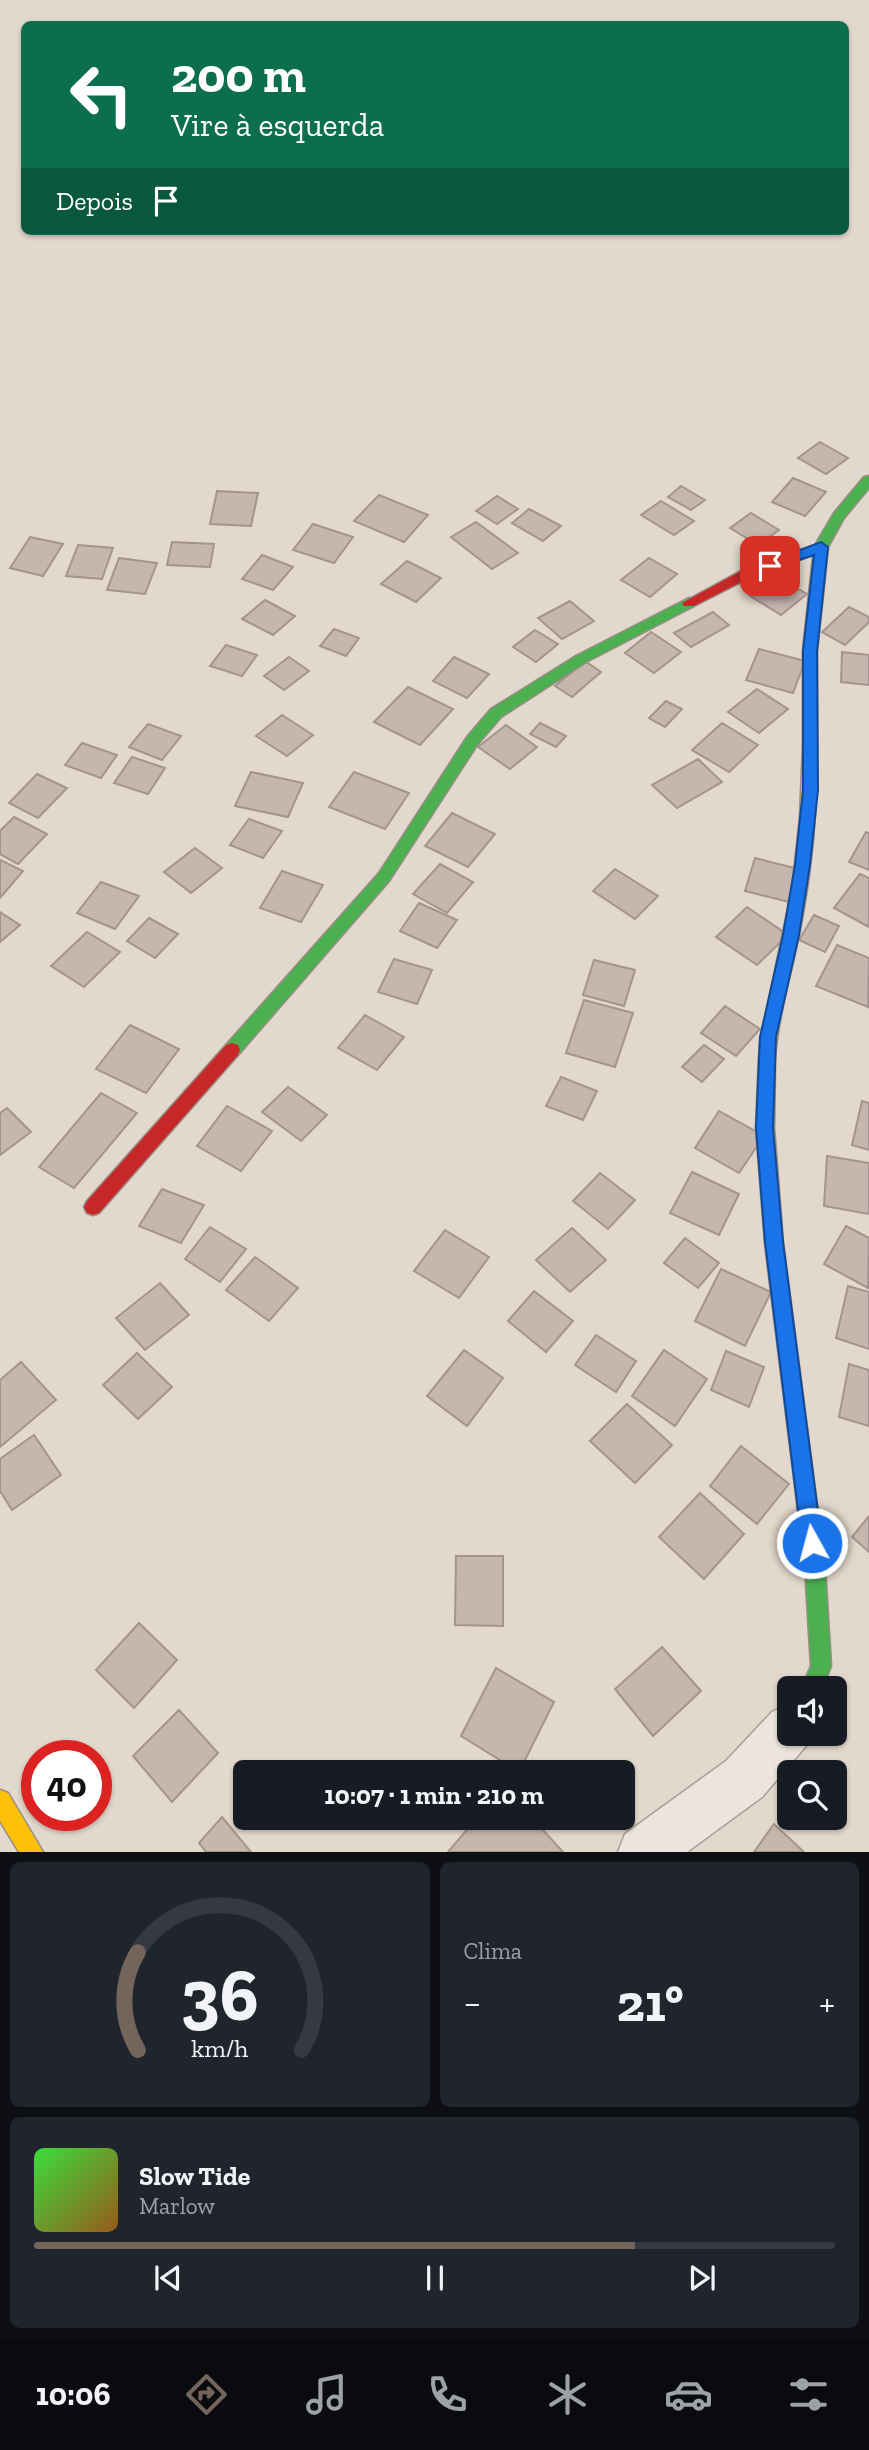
<!DOCTYPE html>
<html lang="pt">
<head>
<meta charset="utf-8">
<style>
  :root { --surface:#171b24; --page:#20242c; --text:#f1f3f6; --muted:#9ea1a6; --line:#363941; --accent:#73645c }
  body { margin:0; font-family:"Zilla Slab",serif; background:var(--page); color:var(--text); height:100vh; display:flex; flex-direction:column; font-size:26px; white-space:nowrap }
  * { box-sizing:border-box; margin:0 }
  p { font-size:23px; color:var(--muted) }
  .icon { flex:none; width:38px; height:38px; fill:none; stroke:currentColor; stroke-width:2; stroke-linecap:round; stroke-linejoin:round }
  .map { position:relative; height:1852px; overflow:hidden }
  .sheet { display:flex; flex-direction:column; gap:10px; padding:10px; background:#0d0f14; flex:1 }
  .sheet>* { flex:none }
  .guide { position:absolute; left:21px; top:21px; width:828px; height:214px; border-radius:10px; box-shadow:0 2px 5px #0004; background:#0b6e4f; color:#fff; overflow:hidden }
  .tools { position:absolute; left:777px; top:1676px; display:grid; gap:14px }
  .tools a { display:grid; place-items:center; width:70px; height:70px; border-radius:10px; background:var(--surface); box-shadow:0 2px 5px #0004; font-size:35px }
  .speed { position:absolute; left:21px; top:1740px; display:flex; gap:14px; font-size:35px; font-weight:700; text-align:center }
  .speed>* { display:grid; place-content:center; width:91px; height:91px; border-radius:50%; background:var(--surface); box-shadow:0 2px 5px #0004; line-height:1 }
  .speed .limit { border:10px solid #d22; background:#fff; color:#111 }
  .pin { position:absolute; display:grid; place-items:center; width:60px; height:60px; color:#fff; margin:-30px; border-radius:14px; box-shadow:0 4px 10px #0006 }
  .me { position:absolute; width:77px; margin:-38px; rotate:353deg; stroke-linejoin:round; filter:drop-shadow(0 0 5px #0008) }
  .turn { display:flex; align-items:center; gap:24px; height:147px; padding:0 35px; font-size:32px }
  .turn .icon { width:91px; height:91px; stroke-width:2.5 }
  .turn b { display:block; font-size:49px; line-height:60px }
  .then { display:flex; align-items:center; height:66px; padding:0 35px; background:#0003; gap:14px; font-size:26px }
  .big { font-size:52px; font-weight:700; line-height:1.1 }
  .sheet .widget { flex:1; display:flex; flex-direction:column; justify-content:center; gap:10px; min-width:0; padding:0 24px; border-radius:10px; background:var(--page) }
  .sheet .dial { align-items:center; gap:0 }
  .dial svg { height:182px; overflow:visible; fill:none; stroke:var(--line); stroke-width:7; stroke-linecap:round; text-anchor:middle }
  .dial text { fill:var(--text); stroke:none }
  .song { display:flex; align-items:center; gap:21px }
  .cover { width:84px; height:84px; border-radius:10px; background:linear-gradient(135deg,hsl(120 70% 55%),hsl(30 70% 35%)) }
  .played { height:7px; border-radius:4px; background:linear-gradient(90deg,var(--accent) 75%,var(--line) 75%) }
  .keys { display:flex; justify-content:space-around; direction:ltr }
  .heat { display:flex; justify-content:space-between; align-items:center; font-size:38px; direction:ltr }
  .sheet .tiles { flex:1; display:grid; gap:10px; grid-template-columns:1fr 1fr }
  .widget:last-child { grid-column:span 2 }
  .trip { position:absolute; left:233px; top:1760px; width:402px; height:70px; border-radius:10px; background:var(--surface); box-shadow:0 2px 5px #0004; font-weight:700; line-height:70px; text-align:center }
  .tabs { display:flex; height:112px; justify-content:space-around; align-items:center; background:#090b0e; color:var(--muted) }
  .tabs .icon { width:49px; height:49px }
  .tabs .on { color:var(--accent) }
  .tabs b { font-size:32px; color:var(--text) }
  .map>svg:first-child { display:block }
  .building { fill:#c6b6ae; stroke:#a3948d; stroke-width:2 }
  .lines { fill:none; stroke-linecap:round; stroke-linejoin:round }
  .street-casing { stroke:#a89e96; stroke-width:3 }
  .fast-casing { stroke:#988e86; stroke-width:3 }
  .slow-casing { stroke:#988e86; stroke-width:3 }
  .jam-casing { stroke:#988e86; stroke-width:3 }
  .street { fill:#ece5de; fill-rule:evenodd }
  .fast { fill:#4caf50; fill-rule:evenodd }
  .slow { fill:#ffc107; fill-rule:evenodd }
  .jam { fill:#c62828; fill-rule:evenodd }
  .route { fill:#1a73e8; stroke:#114b97; stroke-width:2 }
</style>
</head>
<body>
<div class="map">
<svg width="869" height="1852" viewBox="0 0 869 1852">
  <rect width="100%" height="100%" fill="#e3d8cd"/>
  <g class="building">
    <polygon points="820,442 848,458 826,474 798,458"/>
    <polygon points="793,478 826,492 805,516 772,502"/>
    <polygon points="681,486 705,500 691,510 668,497"/>
    <polygon points="217,491 258,493 251,526 210,524"/>
    <polygon points="379,495 428,515 404,542 354,521"/>
    <polygon points="497,496 518,509 497,524 476,511"/>
    <polygon points="661,501 694,521 674,535 641,515"/>
    <polygon points="529,509 561,526 543,541 512,523"/>
    <polygon points="751,513 779,530 758,545 730,528"/>
    <polygon points="476,522 518,553 492,569 451,537"/>
    <polygon points="313,524 353,537 334,563 293,550"/>
    <polygon points="30,537 63,544 43,576 10,568"/>
    <polygon points="172,542 214,544 210,567 167,565"/>
    <polygon points="78,545 113,548 102,579 66,576"/>
    <polygon points="262,555 293,567 273,590 242,579"/>
    <polygon points="119,558 157,563 145,594 107,590"/>
    <polygon points="649,558 677,574 650,597 621,580"/>
    <polygon points="407,561 441,578 416,602 381,584"/>
    <polygon points="775,576 807,594 781,615 750,596"/>
    <polygon points="265,600 295,616 273,635 242,619"/>
    <polygon points="570,601 594,621 562,639 538,618"/>
    <polygon points="849,607 869,617 869,622 845,645 822,632"/>
    <polygon points="713,612 729,625 691,647 674,633"/>
    <polygon points="334,629 359,638 346,656 320,646"/>
    <polygon points="535,630 558,644 536,662 513,647"/>
    <polygon points="651,632 681,652 654,673 625,653"/>
    <polygon points="226,645 257,655 242,676 210,666"/>
    <polygon points="759,649 805,661 793,693 746,680"/>
    <polygon points="842,652 869,655 869,685 841,682"/>
    <polygon points="289,657 309,671 284,690 264,676"/>
    <polygon points="454,657 489,674 467,698 433,681"/>
    <polygon points="585,661 601,672 572,697 555,686"/>
    <polygon points="408,687 453,709 420,745 374,722"/>
    <polygon points="757,689 788,709 759,733 728,712"/>
    <polygon points="666,701 682,709 665,727 649,718"/>
    <polygon points="282,715 313,735 287,756 256,736"/>
    <polygon points="540,723 566,736 556,747 530,734"/>
    <polygon points="722,723 758,745 729,772 692,750"/>
    <polygon points="148,724 181,736 162,760 129,747"/>
    <polygon points="506,725 537,747 510,769 478,747"/>
    <polygon points="82,743 117,755 101,778 65,765"/>
    <polygon points="132,757 165,768 148,794 114,783"/>
    <polygon points="698,759 722,782 677,808 652,785"/>
    <polygon points="251,772 303,783 288,817 235,806"/>
    <polygon points="354,772 409,793 385,829 329,807"/>
    <polygon points="37,774 67,788 38,818 9,803"/>
    <polygon points="452,813 495,834 468,867 425,846"/>
    <polygon points="14,817 47,834 18,864 0,854 0,831"/>
    <polygon points="249,819 282,831 263,858 230,845"/>
    <polygon points="866,832 869,833 869,870 849,862"/>
    <polygon points="195,848 222,868 191,893 164,872"/>
    <polygon points="755,858 798,869 789,902 745,891"/>
    <polygon points="0,860 23,871 0,898"/>
    <polygon points="440,864 473,882 447,913 413,894"/>
    <polygon points="615,869 658,896 635,919 593,891"/>
    <polygon points="282,871 323,885 301,922 260,908"/>
    <polygon points="860,874 869,878 869,927 834,908"/>
    <polygon points="101,882 139,896 115,929 77,913"/>
    <polygon points="419,903 457,920 437,948 400,931"/>
    <polygon points="747,907 788,935 757,965 716,937"/>
    <polygon points="0,912 20,925 0,942"/>
    <polygon points="814,915 839,926 825,952 799,940"/>
    <polygon points="149,918 178,934 155,958 127,941"/>
    <polygon points="87,932 120,952 84,987 51,966"/>
    <polygon points="837,945 869,958 868,1007 816,986"/>
    <polygon points="394,959 432,970 417,1004 378,992"/>
    <polygon points="594,960 635,970 624,1006 583,995"/>
    <polygon points="584,1000 633,1013 615,1067 566,1053"/>
    <polygon points="725,1006 760,1029 736,1056 701,1033"/>
    <polygon points="365,1015 404,1037 377,1070 338,1048"/>
    <polygon points="130,1025 179,1049 146,1093 96,1069"/>
    <polygon points="704,1045 724,1059 702,1082 682,1067"/>
    <polygon points="561,1077 597,1091 583,1120 546,1106"/>
    <polygon points="288,1087 327,1115 301,1141 262,1112"/>
    <polygon points="101,1093 137,1113 74,1188 39,1167"/>
    <polygon points="862,1101 869,1103 869,1150 852,1145"/>
    <polygon points="227,1106 272,1131 241,1171 197,1146"/>
    <polygon points="7,1108 31,1132 0,1155 0,1113"/>
    <polygon points="719,1111 764,1136 739,1173 695,1148"/>
    <polygon points="827,1156 869,1163 869,1214 824,1206"/>
    <polygon points="692,1172 739,1194 719,1235 670,1213"/>
    <polygon points="600,1173 635,1200 608,1229 573,1201"/>
    <polygon points="162,1189 204,1205 181,1243 139,1226"/>
    <polygon points="846,1226 869,1238 868,1288 824,1264"/>
    <polygon points="210,1227 246,1249 220,1282 185,1259"/>
    <polygon points="572,1228 606,1260 570,1292 536,1260"/>
    <polygon points="445,1230 489,1257 459,1298 414,1271"/>
    <polygon points="685,1238 719,1263 698,1288 664,1263"/>
    <polygon points="255,1257 298,1288 269,1321 226,1290"/>
    <polygon points="721,1269 771,1292 745,1346 695,1321"/>
    <polygon points="160,1283 189,1315 145,1350 116,1318"/>
    <polygon points="848,1286 869,1292 869,1349 836,1338"/>
    <polygon points="534,1291 573,1321 546,1352 508,1321"/>
    <polygon points="596,1335 636,1361 616,1392 575,1365"/>
    <polygon points="464,1350 503,1378 467,1426 427,1396"/>
    <polygon points="664,1350 707,1379 675,1426 632,1396"/>
    <polygon points="726,1351 764,1367 749,1407 711,1390"/>
    <polygon points="137,1353 172,1387 138,1419 103,1385"/>
    <polygon points="21,1362 56,1400 0,1447 0,1380"/>
    <polygon points="849,1364 869,1370 869,1426 839,1417"/>
    <polygon points="627,1404 672,1445 635,1483 590,1441"/>
    <polygon points="34,1435 61,1475 12,1510 0,1491 0,1459"/>
    <polygon points="741,1446 789,1484 757,1524 710,1486"/>
    <polygon points="700,1493 744,1534 704,1579 659,1537"/>
    <polygon points="869,1516 869,1552 852,1537"/>
    <polygon points="456,1556 503,1556 503,1626 455,1625"/>
    <polygon points="139,1623 177,1660 134,1708 96,1670"/>
    <polygon points="662,1647 701,1691 653,1736 615,1689"/>
    <polygon points="496,1668 554,1702 519,1772 461,1736"/>
    <polygon points="179,1710 218,1753 172,1802 133,1756"/>
    <polygon points="222,1817 251,1852 206,1852 199,1843"/>
    <polygon points="477,1818 532,1818 563,1852 448,1852"/>
    <polygon points="774,1824 804,1852 754,1852"/>
  </g>
  <g class="lines">
    <g class="street-casing">
      <polygon id="street" points="789,1704 789,1734 812,1734 806,1746 762,1797 687,1852 618,1852 625,1834 726,1761 772,1712"/>
    </g>
    <g class="fast-casing">
      <g id="fast">
        <polygon points="869,476 869,488 844,518 828,547 817,651 817,746 810,751 803,746 803,651 814,547 834,513 864,477"/>
        <polygon points="689,598 694,600 696,603 694,606 586,662 501,717 477,745 389,881 238,1055 232,1057 226,1055 224,1050 226,1045 379,873 467,737 491,709 576,656"/>
        <polygon points="767,1050 773,1052 775,1057 774,1128 783,1243 825,1567 831,1666 822,1689 801,1689 811,1666 805,1567 765,1243 756,1128 759,1057 761,1052"/>
      </g>
    </g>
    <g class="slow-casing">
      <g id="slow">
        <path d="M 810,741 L 817,746 C 817,802 813,858 803,913 C 795,962 779,1008 775,1057 L 773,1062 L 767,1064 L 761,1062 L 759,1057 L 760,1042 L 792,890 L 800,818 L 803,746 Z"/>
        <polygon points="0,1790 8,1793 43,1852 19,1852 0,1821"/>
      </g>
    </g>
    <g class="jam-casing">
      <g id="jam">
        <polygon points="821,543 826,544 826,550 749,578 694,606 684,606 682,603 739,572"/>
        <polygon points="232,1043 238,1045 240,1050 238,1055 99,1213 93,1215 87,1213 84,1207 87,1201 226,1045"/>
      </g>
    </g>
    <use href="#street" class="street"/>
    <use href="#fast" class="fast"/>
    <use href="#slow" class="slow"/>
    <use href="#jam" class="jam"/>
  </g>
  <polygon class="route" points="821,542 828,547 817,651 818,790 810,865 799,935 776,1037 773,1128 783,1242 822,1543 819,1550 812,1553 805,1550 802,1543 765,1242 756,1128 760,1037 783,935 795,865 803,790 803,651 814,555 770,570 763,566 765,563"/>
</svg>
<div class="tools">
<a><svg class="icon" aria-label="sound" viewBox="0 0 24 24"><path d="M4 9h4l5-4v14l-5-4H4zM17 9q2 3 0 6"/></svg></a>
<a><svg class="icon" aria-label="search" viewBox="0 0 24 24"><circle cx="10" cy="10" r="6"/><path d="M15 15l6 6"/></svg></a>
</div>
<div class="speed"><div class="limit">40</div></div>
<div class="pin" style="left:770px;top:566px;background:#d93025"><svg class="icon" aria-label="arrive" viewBox="0 0 24 24"><path d="M6 21V4h12l-3 4 3 4H6"/></svg></div>
<svg class="me" style="left:812px;top:1543px" viewBox="-20 -20 40 40"><circle r="17" fill="#1a73e8" stroke="#fff" stroke-width="3"/><path d="M0-11L8 9 0 5-8 9z" fill="#fff"/></svg>
<div class="trip">10:07 · 1 min · 210 m</div>
<div class="guide">
<div class="turn"><svg class="icon" aria-label="left" viewBox="0 0 24 24"><path d="M17 20v-9H6M10 6l-5 5 5 5"/></svg><div><b>200 m</b>Vire à esquerda</div></div>
<div class="then">Depois<svg class="icon" aria-label="arrive" viewBox="0 0 24 24"><path d="M6 21V4h12l-3 4 3 4H6"/></svg></div>
</div>
</div>
<section class="sheet">
<div class="tiles">
<div class="widget dial"><svg viewBox="0 0 100 80">
<path d="M14 69A42 42 0 1 1 86 69"/>
<path d="M14 69A42 42 0 0 1 14 26" stroke="#73645c"/>
<text x="50" y="56" font-size="32" font-weight="700">36</text>
<text x="50" y="72" font-size="11">km/h</text>
</svg></div>
<div class="widget"><p>Clima</p>
<div class="heat"><a>−</a><b class="big">21°</b><a>+</a></div>
</div>
<div class="widget">
<div class="song"><i class="cover"></i><div><b>Slow Tide</b><p>Marlow</p></div></div>
<div class="played"></div>
<div class="keys"><svg class="icon" aria-label="previous" viewBox="0 0 24 24"><path d="M18 5L8 12l10 7zM5 5v14"/></svg><svg class="icon" aria-label="pause" viewBox="0 0 24 24"><path d="M8 5v14M16 5v14"/></svg><svg class="icon" aria-label="next" viewBox="0 0 24 24"><path d="M6 5l10 7-10 7zM19 5v14"/></svg></div>
</div>
</div>
</section>
<nav class="tabs">
<b>10:06</b>
<svg class="icon on" aria-label="directions" viewBox="0 0 24 24"><path d="M12 3l9 9-9 9-9-9zM9 14v-3h6M13 9l2 2-2 2"/></svg>
<svg class="icon" aria-label="music" viewBox="0 0 24 24"><path d="M9 18V5l10-2v13"/><circle cx="6" cy="18" r="3"/><circle cx="16" cy="16" r="3"/></svg>
<svg class="icon" aria-label="phone" viewBox="0 0 24 24"><path d="M5 4h4l2 5-3 2q2 4 5 5l2-3 5 2v4C11 20 4 13 5 4z"/></svg>
<svg class="icon" aria-label="climate" viewBox="0 0 24 24"><path d="M12 3v18M4 7l16 10M4 17L20 7"/></svg>
<svg class="icon" aria-label="car" viewBox="0 0 24 24"><path d="M5 17H2v-5l4-1 3-4h7l3 4 3 1v5h-3M9 17h6M6 11h13"/><circle cx="7" cy="17" r="2"/><circle cx="17" cy="17" r="2"/></svg>
<svg class="icon" aria-label="filters" viewBox="0 0 24 24"><path d="M4 7h16M4 17h16"/><circle cx="9" cy="7" r="2"/><circle cx="15" cy="17" r="2"/></svg>
</nav>
</body>
</html>
